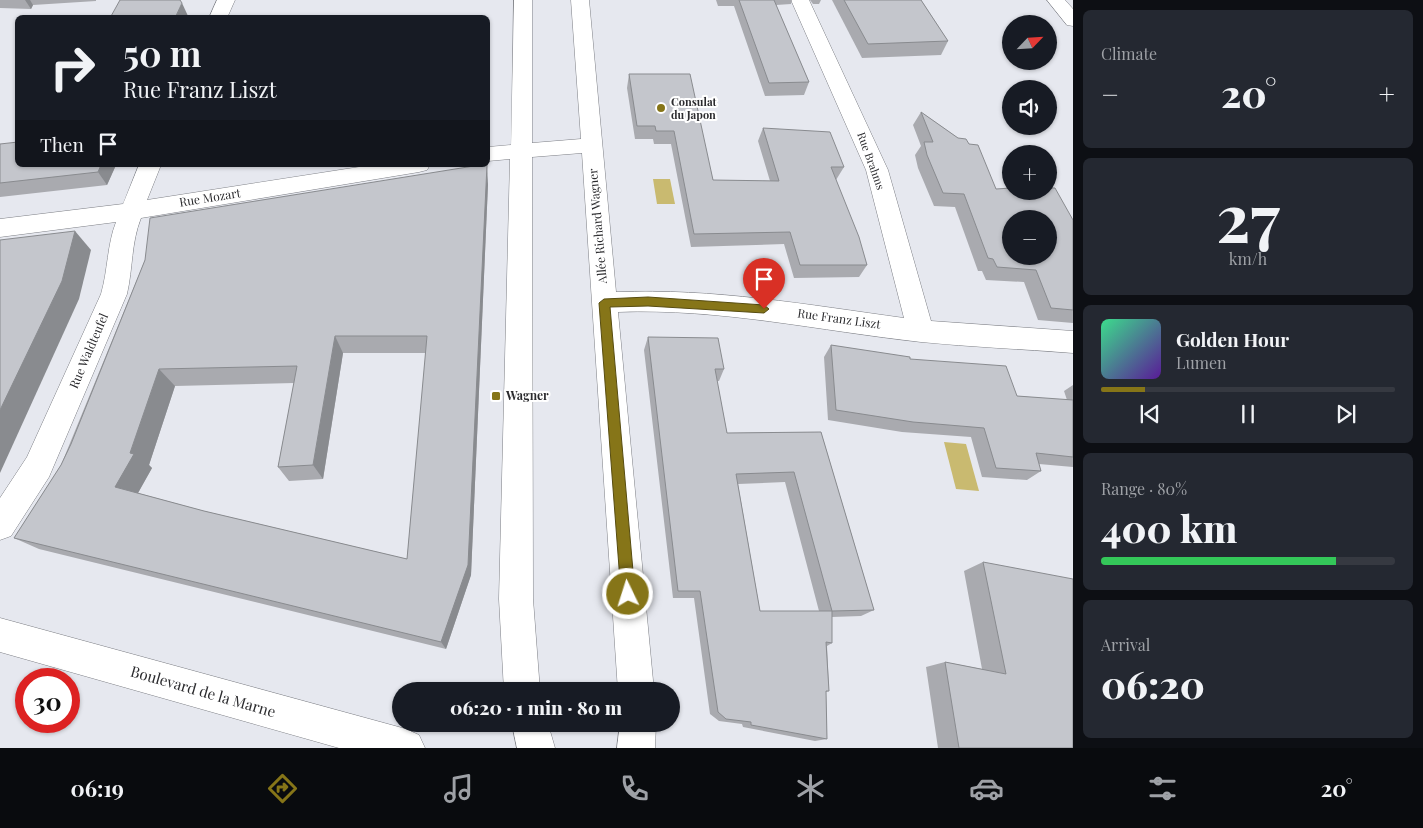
<!DOCTYPE html>
<html lang="en">
<head>
<meta charset="utf-8">
<style>
  :root { --surface:#171b24; --page:#242831; --text:#f1f3f6; --muted:#9ea1a6; --line:#363941; --accent:#867518 }
  body { margin:0; font-family:"Playfair Display",serif; background:var(--page); color:var(--text); height:100vh; display:flex; flex-direction:column; font-size:19px; white-space:nowrap }
  * { box-sizing:border-box; margin:0 }
  p { font-size:16px; color:var(--muted) }
  .icon { flex:none; width:28px; height:28px; fill:none; stroke:currentColor; stroke-width:2; stroke-linecap:round; stroke-linejoin:round }
  .map { position:relative; flex:1; overflow:hidden }
  .side { display:flex; flex-direction:column; gap:10px; padding:10px; background:#0d0f14; width:350px }
  .side>* { flex:none }
  .guide { position:absolute; left:15px; top:15px; width:475px; height:152px; border-radius:8px; box-shadow:0 1px 4px #0004; background:#171b24; color:var(--text); overflow:hidden }
  .needle { width:32px; rotate:65deg }
  .tools { position:absolute; left:1002px; top:15px; display:grid; gap:10px }
  .tools a { display:grid; place-items:center; width:55px; height:55px; border-radius:50%; background:var(--surface); box-shadow:0 1px 4px #0004; font-size:25px }
  .speed { position:absolute; left:15px; top:668px; display:flex; gap:10px; font-size:25px; font-weight:700; text-align:center }
  .speed>* { display:grid; place-content:center; width:65px; height:65px; border-radius:50%; background:var(--surface); box-shadow:0 1px 4px #0004; line-height:1 }
  .speed .limit { border:8px solid #d22; background:#fff; color:#111 }
  .pin { position:absolute; display:grid; place-items:center; width:42px; height:42px; color:#fff; margin:-51px -21px; border-radius:50% 50% 50% 0; rotate:-45deg; box-shadow:0 0 5px #0007 }
  .pin .icon { rotate:45deg }
  .me { position:absolute; width:55px; margin:-28px; rotate:356deg; stroke-linejoin:round; filter:drop-shadow(0 0 4px #0008) }
  .turn { display:flex; align-items:center; gap:18px; height:105px; padding:0 25px; font-size:22px }
  .turn .icon { width:65px; height:65px; stroke-width:2.5 }
  .turn b { display:block; font-size:35px; line-height:42px }
  .then { display:flex; align-items:center; height:48px; padding:0 25px; background:#0003; gap:10px; font-size:19px }
  .big { font-size:38px; font-weight:800; line-height:1.1 }
  .side .tile { flex:1; display:flex; flex-direction:column; justify-content:center; gap:8px; min-width:0; padding:0 18px; border-radius:8px; background:var(--page) }
  .side .dial { align-items:center; gap:0 }
  .dial b { font-size:65px; line-height:1 }
  .song { display:flex; align-items:center; gap:15px }
  .cover { width:60px; height:60px; border-radius:8px; background:linear-gradient(135deg,hsl(150 70% 55%),hsl(270 70% 35%)) }
  .played { height:5px; border-radius:2px; background:linear-gradient(90deg,var(--accent) 15%,var(--line) 15%) }
  .keys { display:flex; justify-content:space-around; direction:ltr }
  .heat { display:flex; justify-content:space-between; align-items:center; font-size:28px; direction:ltr }
  .charge { height:8px; border-radius:4px; background:linear-gradient(90deg,#34c759 80%,var(--line) 0) }
  .trip { position:absolute; left:392px; top:682px; width:288px; height:50px; border-radius:25px; background:var(--surface); box-shadow:0 1px 4px #0004; font-weight:800; line-height:50px; text-align:center }
  .dock { display:flex; height:80px; justify-content:space-around; align-items:center; background:#090b0e; color:var(--muted) }
  .dock .icon { width:35px; height:35px }
  .dock .current { color:var(--accent) }
  .dock b { font-size:22px; color:var(--text) }
  main { display:flex; flex:1; min-height:0 }
  .map>svg:first-child { display:block }
  .water { fill:#c9ba70 }
  .lines { fill:none; stroke-linecap:round; stroke-linejoin:round }
  .minor-casing { stroke:#7d7f85; stroke-width:1 }
  .tertiary-casing { stroke:#7d7f85; stroke-width:1 }
  .minor { fill:#fff; fill-rule:evenodd }
  .tertiary { fill:#fff; fill-rule:evenodd }
  .wall { fill:#a9aaaf; fill-rule:evenodd }
  .shaded-wall { fill:#898b8f }
  .building { fill:#c4c6cc; stroke:#898b8f; fill-rule:evenodd }
  .route { fill:#867518; stroke:#574c10 }
  .poi-dot { fill:#867518; stroke:#fff; stroke-width:2 }
  .labels { text-anchor:middle; stroke-width:4; stroke-linejoin:round; paint-order:stroke }
  .far-poi-label { font-size:11px; font-weight:bold; fill:#2b2b2e; stroke:#fff; text-anchor:start }
  .far-street-label { font-size:11px; fill:#2b2b2e; stroke:#fff }
  .street-label { font-size:12px; fill:#2b2b2e; stroke:#fff }
  .poi-label { font-size:12px; font-weight:bold; fill:#2b2b2e; stroke:#fff; text-anchor:start }
  .near-street-label { font-size:15px; fill:#2b2b2e; stroke:#fff }
</style>
</head>
<body>
<main>
<div class="map">
<svg width="1073" height="748" viewBox="0 0 1073 748">
  <rect width="100%" height="100%" fill="#e6e8ef"/>
  <g class="water">
    <polygon points="653,179 670,179 675,204 657,204"/>
    <polygon points="944,442 966,444 979,491 956,489"/>
  </g>
  <g class="lines">
    <g class="minor-casing">
      <g id="minor">
        <polygon points="217,0 235,0 227,18 209,18"/>
        <path d="M 514,0 L 532,0 L 532,143 L 581,139 L 571,0 L 589,0 L 616,292 C 713,288 809,305 904,318 L 866,170 L 791,0 L 809,0 L 888,170 L 931,321 L 1073,331 L 1073,353 C 1022,349 971,347 921,342 C 820,331 720,308 618,312 L 654,691 L 618,691 L 582,153 L 532,157 L 533,599 L 540,691 L 504,691 L 499,599 L 510,159 L 488,161 L 488,147 L 511,145 Z"/>
        <polygon points="1047,0 1065,0 1073,9 1073,26 1067,25"/>
        <path d="M 139,165 L 161,165 L 147,200 L 372,165 L 430,165 L 427,170 L 419,172 L 141,218 C 131,243 133,268 127,294 L 49,477 L 11,536 L 0,540 L 0,498 L 27,457 L 101,294 C 108,270 107,245 116,222 L 0,237 L 0,219 L 123,204 Z"/>
        <polygon points="512,724 548,724 555,748 517,748"/>
        <polygon points="620,724 656,724 655,748 617,748"/>
      </g>
    </g>
    <g class="tertiary-casing">
      <polygon id="tertiary" points="0,618 406,729 419,735 425,748 339,748 0,652"/>
    </g>
    <use href="#minor" class="minor"/>
    <use href="#tertiary" class="tertiary"/>
  </g>
  <g class="wall">
    <polygon points="0,0 96,0 96,1 33,5 31,9 0,8"/>
    <polygon points="716,0 792,0 791,4 776,5 809,82 804,95 765,96 734,6 718,6"/>
    <polygon points="810,0 821,0 819,4 813,4"/>
    <polygon points="832,0 921,0 948,41 941,55 862,58"/>
    <polygon points="629,74 713,180 770,181 758,141 763,128 844,167 836,180 867,265 859,277 794,278 784,244 691,247 671,144 654,144 653,139 635,139 627,88"/>
    <polygon points="921,112 958,138 969,144 996,189 1073,220 1073,323 1038,320 1024,282 986,280 982,271 978,271 955,207 934,206 918,168 915,155 921,146 913,125"/>
    <polygon points="0,144 116,165 107,185 0,197"/>
    <path d="M 488,184 L 471,575 L 446,649 L 39,549 L 14,538 L 61,465 L 145,260 ZM 343,353 L 426,353 L 407,559 L 204,511 L 138,493 L 152,468 L 149,465 L 175,386 L 294,383 L 278,467 L 289,481 L 323,479 Z"/>
    <path d="M 648,337 L 724,369 L 719,381 L 717,381 L 727,433 L 821,432 L 874,610 L 861,616 L 832,617 L 832,643 L 827,646 L 829,691 L 826,692 L 827,739 L 815,741 L 743,727 L 742,724 L 719,721 L 710,714 L 694,598 L 673,598 L 644,350 ZM 785,482 L 819,611 L 760,611 L 738,484 Z"/>
    <polygon points="831,345 910,359 1017,396 1067,400 1064,391 1073,385 1073,467 1039,464 1041,471 1027,480 982,477 971,437 902,432 828,420 824,357"/>
    <polygon points="983,562 1073,748 938,748 926,667 945,662 982,669 964,571"/>
  </g>
  <g class="shaded-wall">
    <polygon points="25,0 30,0 33,5 31,9"/>
    <polygon points="182,3 188,16 187,18 175,18"/>
    <polygon points="101,165 116,165 107,185 98,172"/>
    <polygon points="487,165 488,184 471,575 446,649 441,642"/>
    <polygon points="75,231 91,250 79,299 0,473 0,410"/>
    <polygon points="335,336 343,353 323,479 313,465"/>
    <polygon points="159,369 175,386 149,465 152,468 134,500 115,487 130,453"/>
  </g>
  <g class="building">
    <polygon points="120,0 180,0 182,3 175,18 110,18"/>
    <polygon points="739,0 774,0 809,82 769,83"/>
    <polygon points="844,0 921,0 948,41 868,44"/>
    <polygon points="629,74 690,74 713,180 779,181 763,128 830,132 844,167 831,167 859,237 867,265 800,265 790,232 694,234 674,131 656,131 655,126 637,126"/>
    <path d="M 921,112 L 958,138 L 966,139 L 969,144 L 978,145 L 996,189 L 1011,188 L 1011,191 L 1049,191 L 1049,188 L 1055,188 L 1073,220 L 1073,310 L 1051,308 L 1036,270 L 997,267 L 993,259 L 988,258 L 964,194 L 943,193 L 927,155 L 924,142 L 933,142 ZM 1011,219 L 1049,219 L 1049,256 L 1011,256 Z"/>
    <polygon points="18,142 18,165 101,165 98,172 0,183 0,144"/>
    <path d="M 480,165 L 487,165 L 468,565 L 441,642 L 14,538 L 61,465 L 71,444 L 145,260 L 150,218 ZM 335,336 L 427,336 L 407,559 L 204,511 L 115,487 L 134,454 L 130,453 L 159,369 L 297,366 L 278,467 L 313,465 Z"/>
    <polygon points="75,231 62,281 0,410 0,240"/>
    <path d="M 648,337 L 718,338 L 724,369 L 715,369 L 727,433 L 821,432 L 874,610 L 832,611 L 832,643 L 826,642 L 829,691 L 826,691 L 827,739 L 751,725 L 751,722 L 726,719 L 718,712 L 700,591 L 678,591 ZM 794,472 L 832,611 L 760,611 L 736,474 Z"/>
    <polygon points="831,345 910,357 910,359 1006,366 1017,396 1073,400 1073,457 1036,453 1041,471 996,468 984,428 913,422 836,410"/>
    <polygon points="983,562 1073,579 1073,748 959,748 945,662 1006,674"/>
  </g>
  <polygon class="route" points="648,297 764,305 769,309 764,313 648,306 610,307 635,594 633,599 628,601 623,599 621,594 599,303 604,299"/>
  <g class="poi-dot">
    <circle cx="661" cy="108" r="5"/>
    <rect x="491" y="391" width="10" height="10" rx="2.5"/>
  </g>
  <g class="labels">
    <g class="far-poi-label">
      <text x="671" y="106">Consulat<tspan x="671" dy="13">du Japon</tspan></text>
    </g>
    <g class="far-street-label">
      <text transform="translate(871 161) rotate(70)" y="4">Rue Brahms</text>
    </g>
    <g class="street-label">
      <text transform="translate(210 198) rotate(-9)" y="4">Rue Mozart</text>
      <text transform="translate(598 226) rotate(-95)" y="4">Allée Richard Wagner</text>
      <text transform="translate(839 319) rotate(8)" y="4">Rue Franz Liszt</text>
      <text transform="translate(89 351) rotate(-67)" y="4">Rue Waldteufel</text>
    </g>
    <g class="poi-label">
      <text x="506" y="400">Wagner</text>
    </g>
    <g class="near-street-label">
      <text transform="translate(203 692) rotate(16)" y="5">Boulevard de la Marne</text>
    </g>
  </g>
</svg>
<div class="tools">
<a><svg class="needle" viewBox="-14 -14 28 28"><path d="M0-13l5 13h-10z" fill="#e53935"/><path d="M0 13l5-13h-10z" fill="#9ea1a6"/></svg></a>
<a><svg class="icon" aria-label="sound" viewBox="0 0 24 24"><path d="M4 9h4l5-4v14l-5-4H4zM17 9q2 3 0 6"/></svg></a>
<a>+</a>
<a>−</a>
</div>
<div class="speed"><div class="limit">30</div></div>
<div class="pin" style="left:764px;top:309px;background:#d93025"><svg class="icon" aria-label="arrive" viewBox="0 0 24 24"><path d="M6 21V4h12l-3 4 3 4H6"/></svg></div>
<svg class="me" style="left:628px;top:594px" viewBox="-20 -20 40 40"><circle r="17" fill="#867518" stroke="#fff" stroke-width="3"/><path d="M0-11L8 9 0 5-8 9z" fill="#fff"/></svg>
<div class="trip">06:20 · 1 min · 80 m</div>
<div class="guide">
<div class="turn"><svg class="icon" aria-label="right" viewBox="0 0 24 24"><path d="M7 20v-9h11M14 6l5 5-5 5"/></svg><div><b>50 m</b>Rue Franz Liszt</div></div>
<div class="then">Then<svg class="icon" aria-label="arrive" viewBox="0 0 24 24"><path d="M6 21V4h12l-3 4 3 4H6"/></svg></div>
</div>
</div>
<section class="side">
<div class="tile"><p>Climate</p>
<div class="heat"><a>−</a><b class="big">20°</b><a>+</a></div>
</div>
<div class="tile dial"><b>27</b><p>km/h</p></div>
<div class="tile">
<div class="song"><i class="cover"></i><div><b>Golden Hour</b><p>Lumen</p></div></div>
<div class="played"></div>
<div class="keys"><svg class="icon" aria-label="previous" viewBox="0 0 24 24"><path d="M18 5L8 12l10 7zM5 5v14"/></svg><svg class="icon" aria-label="pause" viewBox="0 0 24 24"><path d="M8 5v14M16 5v14"/></svg><svg class="icon" aria-label="next" viewBox="0 0 24 24"><path d="M6 5l10 7-10 7zM19 5v14"/></svg></div>
</div>
<div class="tile"><p>Range · 80%</p><b class="big">400 km</b><div class="charge"></div></div>
<div class="tile"><p>Arrival</p><b class="big">06:20</b></div>
</section>
</main>
<nav class="dock">
<b>06:19</b>
<svg class="icon current" aria-label="directions" viewBox="0 0 24 24"><path d="M12 3l9 9-9 9-9-9zM9 14v-3h6M13 9l2 2-2 2"/></svg>
<svg class="icon" aria-label="music" viewBox="0 0 24 24"><path d="M9 18V5l10-2v13"/><circle cx="6" cy="18" r="3"/><circle cx="16" cy="16" r="3"/></svg>
<svg class="icon" aria-label="phone" viewBox="0 0 24 24"><path d="M5 4h4l2 5-3 2q2 4 5 5l2-3 5 2v4C11 20 4 13 5 4z"/></svg>
<svg class="icon" aria-label="climate" viewBox="0 0 24 24"><path d="M12 3v18M4 7l16 10M4 17L20 7"/></svg>
<svg class="icon" aria-label="car" viewBox="0 0 24 24"><path d="M5 17H2v-5l4-1 3-4h7l3 4 3 1v5h-3M9 17h6M6 11h13"/><circle cx="7" cy="17" r="2"/><circle cx="17" cy="17" r="2"/></svg>
<svg class="icon" aria-label="filters" viewBox="0 0 24 24"><path d="M4 7h16M4 17h16"/><circle cx="9" cy="7" r="2"/><circle cx="15" cy="17" r="2"/></svg>
<b>20°</b>
</nav>
</body>
</html>
